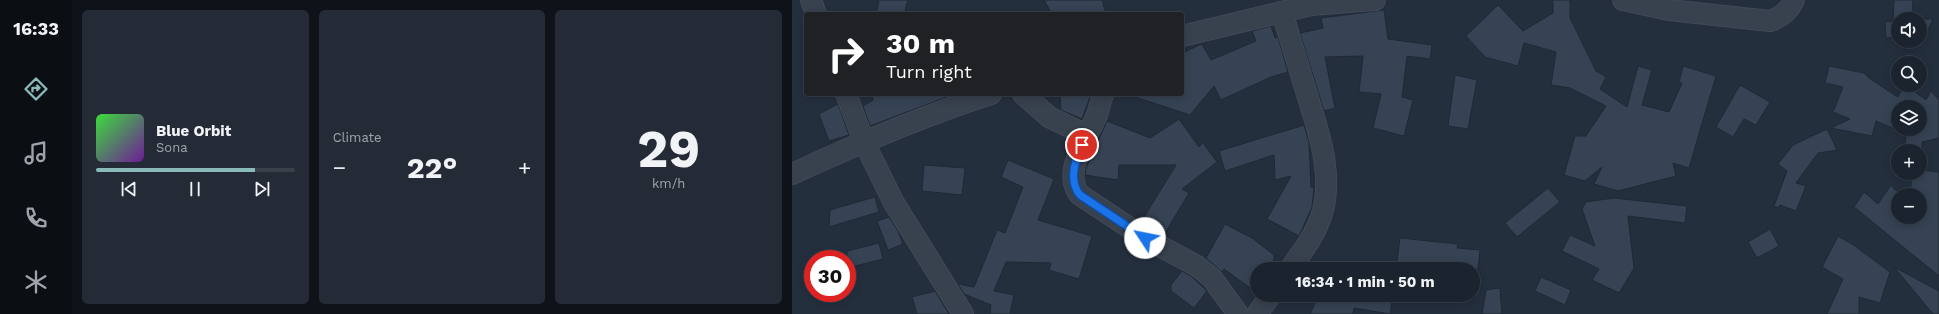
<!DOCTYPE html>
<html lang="en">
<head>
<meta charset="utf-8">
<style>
  :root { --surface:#1b232e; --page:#242b36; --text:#f1f3f6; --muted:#a0a4aa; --line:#39404a; --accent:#8bbbb9 }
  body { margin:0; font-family:"Work Sans",sans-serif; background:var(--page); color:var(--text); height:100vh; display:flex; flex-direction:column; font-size:15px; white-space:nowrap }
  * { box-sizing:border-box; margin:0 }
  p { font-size:13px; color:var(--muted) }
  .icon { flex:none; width:22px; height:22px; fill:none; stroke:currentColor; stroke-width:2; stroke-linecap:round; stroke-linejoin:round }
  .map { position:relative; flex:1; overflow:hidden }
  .sheet { display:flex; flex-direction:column; gap:10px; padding:10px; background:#0f1319; width:720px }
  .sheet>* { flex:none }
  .banner { position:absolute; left:12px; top:12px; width:380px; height:84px; border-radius:4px; box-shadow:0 2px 10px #0003,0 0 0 1px var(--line); background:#202124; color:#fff; overflow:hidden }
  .tools { position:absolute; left:1099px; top:12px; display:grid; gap:8px }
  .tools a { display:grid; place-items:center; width:36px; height:36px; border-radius:50%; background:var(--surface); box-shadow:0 2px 10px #0003,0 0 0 1px var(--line); font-size:20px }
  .speed { position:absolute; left:12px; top:250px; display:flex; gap:8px; font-size:20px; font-weight:700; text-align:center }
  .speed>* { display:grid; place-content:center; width:52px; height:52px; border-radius:50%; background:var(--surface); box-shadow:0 2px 10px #0003,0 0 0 1px var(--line); line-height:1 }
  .speed .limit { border:6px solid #d22; background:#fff; color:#111 }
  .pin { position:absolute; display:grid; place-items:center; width:34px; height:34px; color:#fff; margin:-17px; border:2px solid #fff; border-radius:50%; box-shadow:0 1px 4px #0007 }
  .me { position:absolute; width:44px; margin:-22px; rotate:304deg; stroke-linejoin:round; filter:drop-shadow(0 0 3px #0008) }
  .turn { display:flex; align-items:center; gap:14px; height:84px; padding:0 16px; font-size:18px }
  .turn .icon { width:52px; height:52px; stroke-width:2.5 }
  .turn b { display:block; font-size:28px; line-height:34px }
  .big { font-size:30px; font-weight:700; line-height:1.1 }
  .sheet .card { flex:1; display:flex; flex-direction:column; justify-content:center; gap:6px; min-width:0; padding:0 14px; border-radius:6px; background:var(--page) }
  .sheet .dial { align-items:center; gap:0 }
  .dial b { font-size:52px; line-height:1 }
  .song { display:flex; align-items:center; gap:12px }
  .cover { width:48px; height:48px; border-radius:6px; background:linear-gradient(135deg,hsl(120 70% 55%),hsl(280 70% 35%)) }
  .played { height:4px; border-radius:2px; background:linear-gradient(90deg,var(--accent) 80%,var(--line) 80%) }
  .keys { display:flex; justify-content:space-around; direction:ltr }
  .heat { display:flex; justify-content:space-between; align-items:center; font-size:22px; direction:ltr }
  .sheet .tiles { flex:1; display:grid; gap:10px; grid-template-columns:repeat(3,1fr) }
  .trip { position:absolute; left:458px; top:262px; width:230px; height:40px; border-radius:20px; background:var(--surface); box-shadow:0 2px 10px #0003,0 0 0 1px var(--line); font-weight:700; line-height:40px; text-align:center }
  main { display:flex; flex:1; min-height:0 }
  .dock { display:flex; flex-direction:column; width:72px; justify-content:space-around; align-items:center; background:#0b0e12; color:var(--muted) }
  .dock .icon { width:28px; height:28px }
  .dock .active { color:var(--accent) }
  .dock b { font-size:18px; color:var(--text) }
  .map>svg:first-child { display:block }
  .building { fill:#364354; stroke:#1f2835; fill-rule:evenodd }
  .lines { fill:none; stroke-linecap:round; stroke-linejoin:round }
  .street-casing { stroke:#414a57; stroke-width:22 }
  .street { stroke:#38414e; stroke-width:20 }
  .route-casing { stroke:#114b97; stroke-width:10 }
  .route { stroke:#1a73e8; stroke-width:7 }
</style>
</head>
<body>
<main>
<nav class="dock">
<b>16:33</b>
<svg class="icon active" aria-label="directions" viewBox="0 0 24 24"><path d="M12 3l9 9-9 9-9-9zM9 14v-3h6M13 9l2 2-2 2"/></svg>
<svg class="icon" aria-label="music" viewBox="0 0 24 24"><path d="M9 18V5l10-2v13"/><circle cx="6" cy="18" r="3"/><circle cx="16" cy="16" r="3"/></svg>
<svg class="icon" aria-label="phone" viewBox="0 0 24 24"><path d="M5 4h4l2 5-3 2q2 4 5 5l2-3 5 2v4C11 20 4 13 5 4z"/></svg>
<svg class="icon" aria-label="climate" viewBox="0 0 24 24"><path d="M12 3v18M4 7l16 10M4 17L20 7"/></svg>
</nav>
<section class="sheet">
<div class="tiles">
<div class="card">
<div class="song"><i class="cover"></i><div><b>Blue Orbit</b><p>Sona</p></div></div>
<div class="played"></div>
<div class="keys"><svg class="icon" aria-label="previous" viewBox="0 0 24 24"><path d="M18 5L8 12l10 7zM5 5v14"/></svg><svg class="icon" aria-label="pause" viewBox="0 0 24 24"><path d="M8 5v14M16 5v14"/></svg><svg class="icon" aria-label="next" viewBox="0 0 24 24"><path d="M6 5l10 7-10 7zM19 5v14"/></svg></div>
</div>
<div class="card"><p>Climate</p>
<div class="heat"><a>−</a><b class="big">22°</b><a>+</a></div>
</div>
<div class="card dial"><b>29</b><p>km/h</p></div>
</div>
</section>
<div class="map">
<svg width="1147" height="314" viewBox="0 0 1147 314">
  <rect width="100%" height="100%" fill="#242f3e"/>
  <g class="building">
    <polygon points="87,0 116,0 112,14 84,14"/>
    <polygon points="252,0 310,0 314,14 260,14"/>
    <polygon points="761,0 778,0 778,18 804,71 814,77 808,89 835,107 846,66 860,70 850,105 877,112 890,83 887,82 891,66 924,76 897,168 881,163 884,176 826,191 802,184 810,167 793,181 772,175 783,136 794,136 814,106 778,88 759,85 764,52 732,43 726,66 693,57 674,36 706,5 731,31 761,13"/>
    <polygon points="1102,0 1121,0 1120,19 1106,19 1106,37 1094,38 1093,22 1101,21"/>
    <polygon points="592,10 596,39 640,45 638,59 615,56 610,97 621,100 612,136 581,128 589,94 567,92 571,56 533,57 543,108 532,111 508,33 531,28 529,18"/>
    <polygon points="1128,19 1141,19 1134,35 1128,36"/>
    <polygon points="479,26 483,38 486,37 496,72 479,77 429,100 422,86 398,115 343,97 343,94 390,94 390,53 410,44 419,60 464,41 460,31"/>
    <path d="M 1037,66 L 1072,73 L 1078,79 L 1106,97 L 1112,85 L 1114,85 L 1134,100 L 1139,91 L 1147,100 L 1147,138 L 1130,142 L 1130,151 L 1113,151 L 1114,134 L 1084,121 L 1080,136 L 1039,128 L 1058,119 L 1041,112 L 1051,87 L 1033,83 ZM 1106,107 L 1128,107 L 1128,129 L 1106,129 Z"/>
    <polygon points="663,75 685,80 676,129 656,126"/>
    <polygon points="948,85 978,102 964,125 952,119 941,137 924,127"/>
    <polygon points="80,94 160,94 160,95 78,126 71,106 81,100"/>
    <polygon points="268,94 299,94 290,119 269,110"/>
    <polygon points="46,104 57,135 37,141 27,114"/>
    <polygon points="387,119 407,147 411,143 425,162 390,189 397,193 372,235 349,222 384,165 327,165 326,180 293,175 294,168 315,121 358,138"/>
    <polygon points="512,125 517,142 519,187 522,188 520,207 507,236 475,219 499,176 483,180 482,155 433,171 427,151"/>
    <polygon points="1035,129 1045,150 1026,153 1004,183 1014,186 1004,211 988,205 986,208 982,206 995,171 986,164 1001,145"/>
    <polygon points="216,160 262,179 246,220 300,236 287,279 257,270 259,263 214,262 202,291 222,295 218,314 198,314 199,305 172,294 166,284 182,287 205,230 213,233 231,187 209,177"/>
    <polygon points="132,165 173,168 170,195 130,191"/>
    <polygon points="1128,170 1147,172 1147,276 1062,207 1072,192 1086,204 1099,185 1108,195 1106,195 1106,217 1128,217 1128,195 1118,195 1120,173 1128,173"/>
    <polygon points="756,188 768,202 725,237 713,223"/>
    <polygon points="83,197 87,212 37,227 38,210"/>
    <polygon points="822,198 895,206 893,223 836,216 842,268 827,293 800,280 807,269 770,251 778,235 803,246 790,209 794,202"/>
    <polygon points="97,217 106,231 111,244 96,250 85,221"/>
    <polygon points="433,224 460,238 482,255 482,260 476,269 465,269 465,293 432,269 430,272 414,258"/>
    <polygon points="978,229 987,246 965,258 956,242"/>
    <polygon points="1046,236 1063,246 1098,272 1088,303 1067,297 1067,314 1035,314 1051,279 1030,267"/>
    <polygon points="608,238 666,244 665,248 688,250 686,269 604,269"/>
    <polygon points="87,243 91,259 55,268 55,251"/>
    <polygon points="1102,267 1147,291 1147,314 1141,314"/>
    <polygon points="390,271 399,276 415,291 402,308 379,291 379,285"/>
    <polygon points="749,277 779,290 773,305 743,291"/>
    <polygon points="708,288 710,314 690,314 694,290"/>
    <polygon points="143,291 157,314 125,314 120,297"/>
    <polygon points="527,295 601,295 598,314 562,308 561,314 518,314"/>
  </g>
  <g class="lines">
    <g class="street-casing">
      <g id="street">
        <polyline points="19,0 24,14"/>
        <path d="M 831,0 L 877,10 L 978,21 C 990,17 997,11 1002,0"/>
        <path d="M 490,12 C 498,38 506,65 514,91 C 526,131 543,175 529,217 C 522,237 510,252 498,269"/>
        <polyline points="390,36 519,5 583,0"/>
        <polyline points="54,94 72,142 102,203 171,314"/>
        <polyline points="231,94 257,117 294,135"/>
        <path d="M 311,94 C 309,101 307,108 305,115 C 296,137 269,173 288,195 L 353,238 L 405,266 L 420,278 L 446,314"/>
        <path d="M 0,174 C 65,144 131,116 199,94"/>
        <polyline points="465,314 479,295"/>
      </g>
    </g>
    <use href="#street" class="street"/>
  </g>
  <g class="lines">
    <g class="route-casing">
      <path id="route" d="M 290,145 C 283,160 276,181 288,195 L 353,238"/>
    </g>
    <use href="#route" class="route"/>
  </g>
</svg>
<div class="tools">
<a><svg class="icon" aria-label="sound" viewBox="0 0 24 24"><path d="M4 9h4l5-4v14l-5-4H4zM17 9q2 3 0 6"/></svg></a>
<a><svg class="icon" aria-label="search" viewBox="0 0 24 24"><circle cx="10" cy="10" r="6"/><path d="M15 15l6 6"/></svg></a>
<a><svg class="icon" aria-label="layers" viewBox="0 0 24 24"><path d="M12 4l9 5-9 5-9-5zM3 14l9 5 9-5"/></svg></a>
<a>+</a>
<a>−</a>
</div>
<div class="speed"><div class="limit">30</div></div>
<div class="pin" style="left:290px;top:145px;background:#d93025"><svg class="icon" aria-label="arrive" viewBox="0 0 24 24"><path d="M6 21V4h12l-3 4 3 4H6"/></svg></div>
<svg class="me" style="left:353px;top:238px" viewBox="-20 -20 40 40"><circle r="19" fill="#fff"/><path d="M0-13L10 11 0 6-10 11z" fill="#1a73e8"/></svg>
<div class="trip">16:34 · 1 min · 50 m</div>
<div class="banner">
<div class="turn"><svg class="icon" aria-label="right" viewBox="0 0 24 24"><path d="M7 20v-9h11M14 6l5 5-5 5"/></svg><div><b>30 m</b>Turn right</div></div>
</div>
</div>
</main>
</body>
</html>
